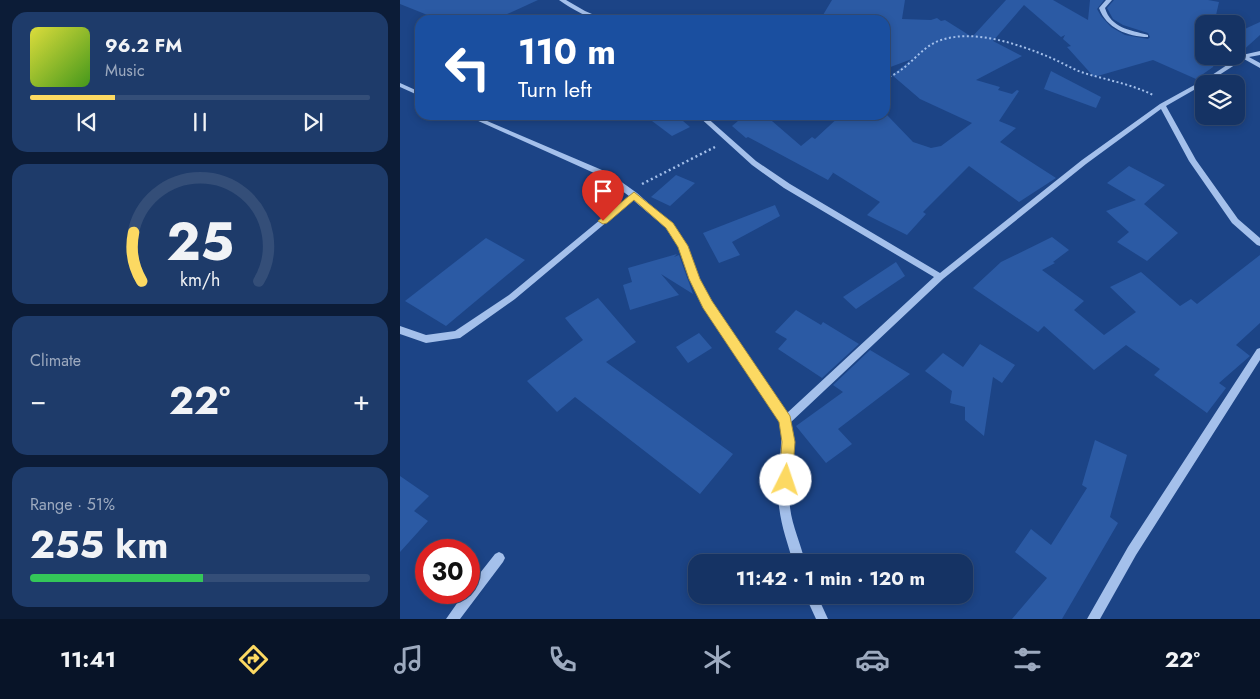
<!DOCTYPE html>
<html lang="en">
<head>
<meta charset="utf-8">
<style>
  :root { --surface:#153364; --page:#1e3b6a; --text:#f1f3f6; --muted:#9daabf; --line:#344e78; --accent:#fcd962 }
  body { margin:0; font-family:Jost,sans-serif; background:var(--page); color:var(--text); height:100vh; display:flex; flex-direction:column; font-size:19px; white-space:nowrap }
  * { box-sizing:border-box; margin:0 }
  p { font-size:16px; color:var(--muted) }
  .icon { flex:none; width:28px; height:28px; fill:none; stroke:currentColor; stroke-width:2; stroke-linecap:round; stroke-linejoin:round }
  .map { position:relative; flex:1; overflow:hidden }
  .sheet { display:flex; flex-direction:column; gap:12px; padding:12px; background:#0c1c37; width:400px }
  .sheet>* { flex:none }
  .hud { position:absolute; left:15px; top:15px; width:475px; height:105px; border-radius:15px; box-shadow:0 2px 8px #0003,0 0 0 1px var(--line); background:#1a4fa0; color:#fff; overflow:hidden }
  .controls { position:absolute; left:795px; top:15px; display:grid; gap:10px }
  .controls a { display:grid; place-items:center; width:50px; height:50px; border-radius:10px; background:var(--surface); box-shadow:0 2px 8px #0003,0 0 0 1px var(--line); font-size:25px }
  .speed { position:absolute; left:15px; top:539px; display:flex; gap:10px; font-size:25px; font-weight:700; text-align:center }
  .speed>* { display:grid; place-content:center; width:65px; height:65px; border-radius:50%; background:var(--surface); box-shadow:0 2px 8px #0003,0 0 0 1px var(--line); line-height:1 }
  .speed .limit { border:8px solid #d22; background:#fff; color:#111 }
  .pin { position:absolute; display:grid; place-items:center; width:42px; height:42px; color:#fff; margin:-51px -21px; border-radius:50% 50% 50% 0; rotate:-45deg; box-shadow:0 0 5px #0007 }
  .pin .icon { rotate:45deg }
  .me { position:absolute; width:55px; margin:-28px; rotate:4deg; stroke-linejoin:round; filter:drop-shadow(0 0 4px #0008) }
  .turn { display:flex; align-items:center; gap:18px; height:105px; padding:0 20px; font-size:22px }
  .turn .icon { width:65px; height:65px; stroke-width:2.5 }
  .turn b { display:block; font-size:35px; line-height:42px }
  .big { font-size:38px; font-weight:700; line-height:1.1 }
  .sheet .card { flex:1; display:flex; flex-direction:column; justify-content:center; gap:8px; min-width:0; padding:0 18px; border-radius:15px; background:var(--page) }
  .sheet .dial { align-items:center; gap:0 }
  .dial svg { height:130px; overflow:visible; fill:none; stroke:var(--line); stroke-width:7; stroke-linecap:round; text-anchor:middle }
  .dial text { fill:var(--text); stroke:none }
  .song { display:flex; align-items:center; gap:15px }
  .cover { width:60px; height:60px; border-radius:8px; background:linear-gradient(135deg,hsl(60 70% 55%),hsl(100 70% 35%)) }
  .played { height:5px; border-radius:2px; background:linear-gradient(90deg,var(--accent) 25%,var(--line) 25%) }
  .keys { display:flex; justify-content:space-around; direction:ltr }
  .heat { display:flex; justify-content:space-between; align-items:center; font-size:28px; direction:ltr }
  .charge { height:8px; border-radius:4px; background:linear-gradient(90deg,#34c759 51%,var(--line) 0) }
  .trip { position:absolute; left:288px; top:554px; width:285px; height:50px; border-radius:15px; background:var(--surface); box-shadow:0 2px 8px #0003,0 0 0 1px var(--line); font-weight:700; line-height:50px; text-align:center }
  .menu { display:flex; height:80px; justify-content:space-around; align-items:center; background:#081428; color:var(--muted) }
  .menu .icon { width:35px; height:35px }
  .menu .selected { color:var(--accent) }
  .menu b { font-size:22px; color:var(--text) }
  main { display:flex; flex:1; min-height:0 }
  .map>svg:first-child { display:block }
  .building { fill:#2b5aa4 }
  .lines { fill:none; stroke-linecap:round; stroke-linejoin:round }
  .path-far1 { stroke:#a4c0eb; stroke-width:2; stroke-dasharray:2 2.5; stroke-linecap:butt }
  .path { stroke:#a4c0eb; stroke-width:2.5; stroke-dasharray:2 3; stroke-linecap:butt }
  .minor { fill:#a4c0eb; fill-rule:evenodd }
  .route { fill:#fcd962; stroke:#a48d40 }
</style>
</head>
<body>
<main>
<section class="sheet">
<div class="card">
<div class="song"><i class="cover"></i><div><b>96.2 FM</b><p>Music</p></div></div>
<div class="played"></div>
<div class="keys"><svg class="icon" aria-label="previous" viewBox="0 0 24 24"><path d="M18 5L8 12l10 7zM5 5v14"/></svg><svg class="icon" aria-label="pause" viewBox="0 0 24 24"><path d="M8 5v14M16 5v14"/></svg><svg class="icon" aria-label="next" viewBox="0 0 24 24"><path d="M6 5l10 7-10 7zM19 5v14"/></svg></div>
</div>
<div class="card dial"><svg viewBox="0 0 100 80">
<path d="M14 69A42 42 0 1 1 86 69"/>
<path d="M14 69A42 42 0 0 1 9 39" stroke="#fcd962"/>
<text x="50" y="56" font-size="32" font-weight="700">25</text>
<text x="50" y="72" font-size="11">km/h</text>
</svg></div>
<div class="card"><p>Climate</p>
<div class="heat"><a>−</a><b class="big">22°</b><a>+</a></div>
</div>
<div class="card"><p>Range · 51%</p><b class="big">255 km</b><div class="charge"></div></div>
</section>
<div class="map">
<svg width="860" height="619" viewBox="0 0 860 619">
  <rect width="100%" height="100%" fill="#1c4486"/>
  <g class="building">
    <polygon points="0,0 138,0 94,20 40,20 0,4"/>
    <polygon points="432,0 505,0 502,19 531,20 537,18 541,21 545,20 572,37 606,0 653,0 688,20 690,0 704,0 697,9 701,16 711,27 725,35 748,39 750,37 748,33 723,25 713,19 707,8 714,0 808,0 819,2 814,24 804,24 804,56 829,56 827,62 825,64 815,62 813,67 796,79 753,60 694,77 667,47 671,46 663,39 665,35 661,37 624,5 593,41 622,56 576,80 600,87 598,90 612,94 617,90 619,91 599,121 616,128 600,142 656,178 619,202 569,166 523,212 526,214 507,235 467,215 480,202 432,172 433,173 428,180 348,137 346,138 332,126 345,115 365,115 401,146 412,137 415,139 441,115 487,115 513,142 531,148 541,146 572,123 520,99 492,75 512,59 485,69 485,20 420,20"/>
    <polygon points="860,22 860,35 839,54 836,53 836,33"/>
    <polygon points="651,71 701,97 696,108 644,89"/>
    <polygon points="244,115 276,115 290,127 272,136"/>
    <polygon points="729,166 765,185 744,204 778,233 747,261 717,242 729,232 706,211 736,200 707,183"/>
    <polygon points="276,175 295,183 270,206 251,197"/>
    <polygon points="375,205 380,216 332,242 340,255 319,263 303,233"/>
    <polygon points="652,237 669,250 653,262 655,263 642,270 684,301 674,310 704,335 736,312 710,287 741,272 780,306 791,299 797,304 860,255 860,323 836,345 850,356 819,383 826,388 807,413 754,375 760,369 726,345 694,370 644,326 638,332 573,288 601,262"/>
    <polygon points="86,238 125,260 46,326 5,301"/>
    <polygon points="277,254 274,257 279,255 293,294 261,274 279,295 230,310 223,285 232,282 228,268"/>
    <polygon points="496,262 505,276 456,309 443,297"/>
    <polygon points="198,298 236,342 206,362 333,454 300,494 175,397 157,412 127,381 183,340 165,318"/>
    <polygon points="396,310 421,325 423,322 459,344 422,378 378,349 387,339 375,332"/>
    <polygon points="299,333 312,348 288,363 276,347"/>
    <polygon points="580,344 615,365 602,383 593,377 584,436 565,420 565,407 550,403 552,391 525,371 543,353 563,367"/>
    <polygon points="470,350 510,374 438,429 452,444 426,463 396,426 443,392 433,385"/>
    <polygon points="695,440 727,455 710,517 718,523 662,619 612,619 647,578 615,552 631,529 651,545 687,488 682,485"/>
    <polygon points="0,476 29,496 14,511 28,521 0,552"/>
  </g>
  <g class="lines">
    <path class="path-far1" d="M 485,78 C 508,72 519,47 541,40 C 575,29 618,44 649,57 C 661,62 672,69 684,73 C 707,80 731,84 753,95"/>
    <polyline class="path" points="242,184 315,147"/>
    <g class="minor">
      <path d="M 159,0 L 166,0 L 185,11 L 206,20 C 190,20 172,9 159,0 Z"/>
      <path d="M 706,0 L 712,0 L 705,8 C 711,28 730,30 748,35 L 748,37 C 728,37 706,28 699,8 Z"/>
      <path d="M 860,51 L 860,55 L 849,57 L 860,63 L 860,68 L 844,59 L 813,79 L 766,106 L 796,160 L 838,219 L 860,238 L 860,246 L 857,245 L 832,223 L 789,161 L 761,109 L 686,164 L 543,279 L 391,422 C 394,450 387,479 390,507 C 392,526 401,544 405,562 L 393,562 C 388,544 381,526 379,506 C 376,478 383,450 381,421 L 304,306 L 291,279 L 279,248 L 266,228 L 233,200 L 115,299 L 60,338 L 26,343 L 0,334 L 0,326 L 26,335 L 55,331 L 109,295 L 229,196 L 203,177 L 65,115 L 73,115 L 209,173 L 237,193 L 272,224 L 287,247 L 299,279 L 310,302 L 387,413 L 534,277 L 384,188 L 352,165 L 297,115 L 304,115 L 356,161 L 390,184 L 540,273 L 682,160 L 760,104 L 809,77 L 842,55 Z"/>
      <polygon points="0,83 20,92 20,96 0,87"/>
      <polygon points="860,348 860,360 736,555 700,619 687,619 728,547 857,349"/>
      <polygon points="99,552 103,554 105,558 103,562 60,619 46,619 65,592 69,592 69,587 95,554"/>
      <polygon points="405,595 417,595 428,619 416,619"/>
    </g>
  </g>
  <polygon class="route" points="234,192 273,223 288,246 300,279 312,301 390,416 395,442 392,480 390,485 386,487 381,485 379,480 382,442 379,422 303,308 289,279 278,247 266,228 234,200 207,223 203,224 198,221"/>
</svg>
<div class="controls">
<a><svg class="icon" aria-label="search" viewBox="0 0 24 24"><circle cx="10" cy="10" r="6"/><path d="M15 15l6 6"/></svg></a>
<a><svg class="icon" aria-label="layers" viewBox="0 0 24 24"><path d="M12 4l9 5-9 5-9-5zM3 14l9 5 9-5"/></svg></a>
</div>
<div class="speed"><div class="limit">30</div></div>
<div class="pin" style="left:203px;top:221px;background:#d93025"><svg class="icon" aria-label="arrive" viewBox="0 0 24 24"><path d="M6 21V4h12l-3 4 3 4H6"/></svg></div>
<svg class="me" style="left:386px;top:480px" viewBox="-20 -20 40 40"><circle r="19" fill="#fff"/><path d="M0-13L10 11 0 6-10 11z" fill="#fcd962"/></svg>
<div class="trip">11:42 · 1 min · 120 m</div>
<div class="hud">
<div class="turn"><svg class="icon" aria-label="left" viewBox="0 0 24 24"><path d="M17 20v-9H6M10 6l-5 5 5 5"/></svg><div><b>110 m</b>Turn left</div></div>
</div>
</div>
</main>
<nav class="menu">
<b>11:41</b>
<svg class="icon selected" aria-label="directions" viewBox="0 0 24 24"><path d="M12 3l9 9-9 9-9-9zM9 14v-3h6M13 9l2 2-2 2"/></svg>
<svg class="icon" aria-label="music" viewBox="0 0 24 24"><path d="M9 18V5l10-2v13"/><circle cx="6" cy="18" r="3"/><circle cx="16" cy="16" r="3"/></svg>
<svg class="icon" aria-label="phone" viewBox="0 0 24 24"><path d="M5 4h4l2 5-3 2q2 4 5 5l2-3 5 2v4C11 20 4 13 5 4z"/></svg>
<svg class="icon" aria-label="climate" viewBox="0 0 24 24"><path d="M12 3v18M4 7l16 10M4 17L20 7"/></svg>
<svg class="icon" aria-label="car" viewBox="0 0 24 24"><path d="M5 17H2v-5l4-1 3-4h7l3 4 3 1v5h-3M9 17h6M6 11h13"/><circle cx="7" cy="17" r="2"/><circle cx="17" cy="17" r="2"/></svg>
<svg class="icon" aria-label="filters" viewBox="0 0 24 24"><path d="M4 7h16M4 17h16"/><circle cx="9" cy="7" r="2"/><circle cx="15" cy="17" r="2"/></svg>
<b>22°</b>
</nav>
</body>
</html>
